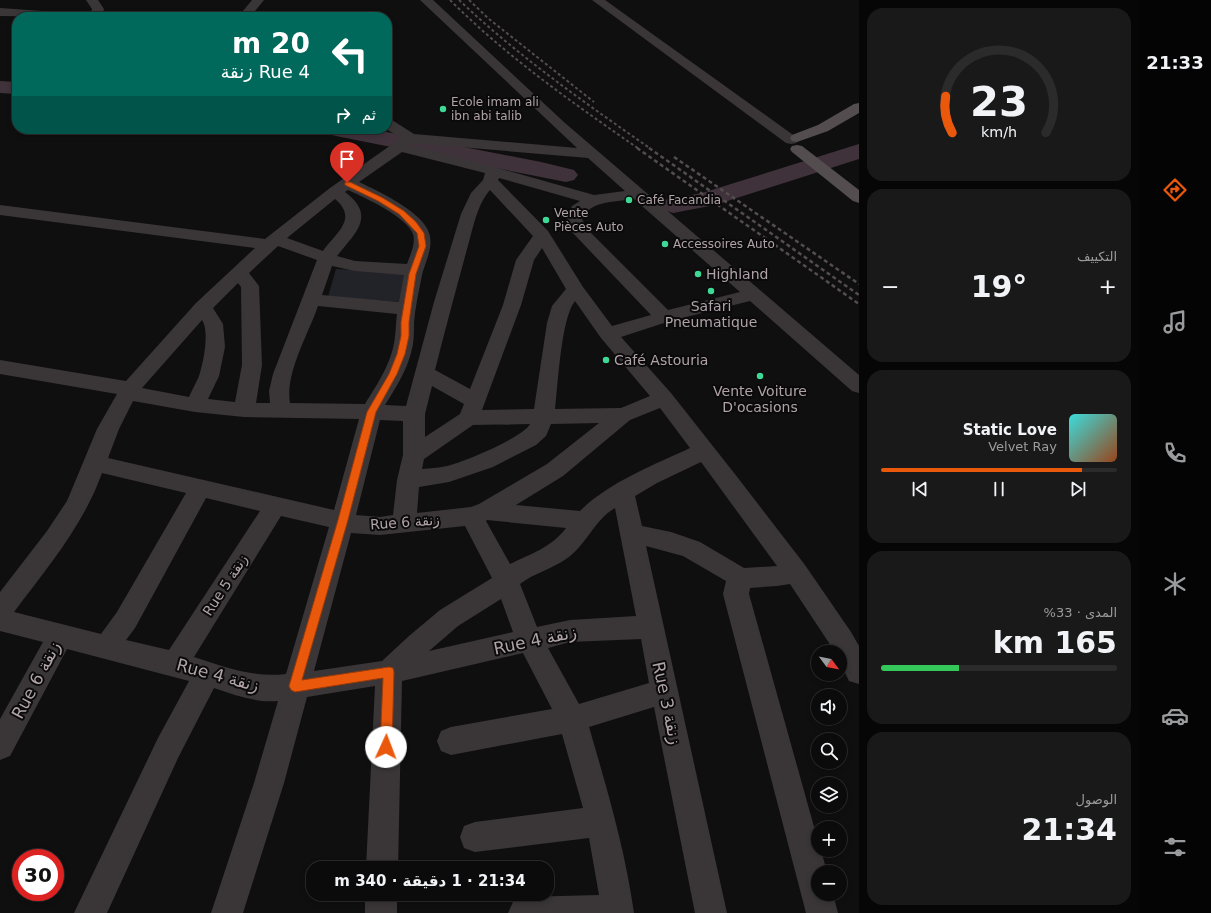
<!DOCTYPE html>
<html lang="ar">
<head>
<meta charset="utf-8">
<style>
  :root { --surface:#0c0b0b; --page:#1a1919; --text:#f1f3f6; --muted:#9a9b9d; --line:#2c2b2c; --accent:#ea580c }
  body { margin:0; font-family:"DejaVu Sans","Noto Sans Arabic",sans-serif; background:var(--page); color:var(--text); direction:rtl; height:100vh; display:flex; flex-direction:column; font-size:15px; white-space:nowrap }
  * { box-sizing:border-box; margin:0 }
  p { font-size:13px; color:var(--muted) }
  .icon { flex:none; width:22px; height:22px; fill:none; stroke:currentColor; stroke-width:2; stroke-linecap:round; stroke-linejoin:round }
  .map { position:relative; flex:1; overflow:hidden; direction:ltr }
  .drawer { display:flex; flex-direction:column; gap:8px; padding:8px; background:#070606; width:280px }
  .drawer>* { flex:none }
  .top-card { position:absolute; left:12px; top:12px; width:380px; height:122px; border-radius:16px; box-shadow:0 2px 6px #0003,0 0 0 1px var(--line); direction:rtl; background:#00695c; color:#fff; overflow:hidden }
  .needle { width:26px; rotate:122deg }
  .tools { position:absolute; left:811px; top:645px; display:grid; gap:8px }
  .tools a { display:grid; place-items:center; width:36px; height:36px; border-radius:50%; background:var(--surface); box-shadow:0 2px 6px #0003,0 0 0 1px var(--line); font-size:20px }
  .speed { position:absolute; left:12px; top:849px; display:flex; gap:8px; font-size:20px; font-weight:700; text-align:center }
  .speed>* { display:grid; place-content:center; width:52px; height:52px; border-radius:50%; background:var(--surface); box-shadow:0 2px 6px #0003,0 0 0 1px var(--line); line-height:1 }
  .speed .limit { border:6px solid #d22; background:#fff; color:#111 }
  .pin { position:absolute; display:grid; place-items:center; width:34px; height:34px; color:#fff; margin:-41px -17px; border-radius:50% 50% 50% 0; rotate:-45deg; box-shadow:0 0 4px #0007 }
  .pin .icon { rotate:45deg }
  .me { position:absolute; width:44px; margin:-22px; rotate:2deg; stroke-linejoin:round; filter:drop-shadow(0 0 3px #0008) }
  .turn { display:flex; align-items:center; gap:14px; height:84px; padding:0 16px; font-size:18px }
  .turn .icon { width:52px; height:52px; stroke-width:2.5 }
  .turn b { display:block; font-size:28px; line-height:34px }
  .then { display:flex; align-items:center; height:38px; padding:0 16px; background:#0003; gap:8px; font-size:15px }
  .big { font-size:30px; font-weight:600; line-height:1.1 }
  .drawer .tile { flex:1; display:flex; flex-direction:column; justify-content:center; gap:6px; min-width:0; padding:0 14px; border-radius:16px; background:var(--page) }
  .drawer .dial { align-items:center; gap:0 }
  .dial svg { height:104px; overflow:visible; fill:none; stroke:var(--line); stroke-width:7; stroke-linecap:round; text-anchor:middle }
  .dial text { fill:var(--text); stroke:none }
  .song { display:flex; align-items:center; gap:12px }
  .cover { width:48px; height:48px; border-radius:6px; background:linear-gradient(135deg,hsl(180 70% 55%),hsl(20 70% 35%)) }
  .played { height:4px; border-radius:2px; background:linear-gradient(90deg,var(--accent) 85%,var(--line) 85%) }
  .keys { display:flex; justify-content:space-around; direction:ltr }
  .heat { display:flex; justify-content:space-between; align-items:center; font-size:22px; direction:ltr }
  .charge { height:6px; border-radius:3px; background:linear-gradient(90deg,#34c759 33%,var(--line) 0) }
  .trip { position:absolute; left:306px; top:861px; width:248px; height:40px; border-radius:16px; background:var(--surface); box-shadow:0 2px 6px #0003,0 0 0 1px var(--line); font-weight:600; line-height:40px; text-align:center; direction:rtl }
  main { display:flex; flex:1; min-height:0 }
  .dock { display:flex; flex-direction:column; width:72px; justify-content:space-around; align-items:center; background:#050404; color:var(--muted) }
  .dock .icon { width:28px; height:28px }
  .dock .selected { color:var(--accent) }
  .dock b { font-size:18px; color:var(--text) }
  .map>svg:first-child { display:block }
  .green { fill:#222229 }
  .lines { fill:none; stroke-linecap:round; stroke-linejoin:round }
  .river { fill:#40323b; fill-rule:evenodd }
  .minor { fill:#3a3637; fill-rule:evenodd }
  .major { fill:#534d4f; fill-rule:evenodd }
  .rail-far1 { stroke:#544d50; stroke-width:2; stroke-dasharray:3 2.5; stroke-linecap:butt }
  .rail { stroke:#544d50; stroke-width:2.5; stroke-dasharray:4 3; stroke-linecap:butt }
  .route { fill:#ea580c; stroke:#983908 }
  .poi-dot { fill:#3fd996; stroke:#0b0a0a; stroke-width:1.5 }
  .labels { text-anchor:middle; stroke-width:4; stroke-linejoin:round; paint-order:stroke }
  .far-poi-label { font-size:12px; fill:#afa2a8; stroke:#0b0a0a; text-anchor:start }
  .poi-label { font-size:14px; fill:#afa2a8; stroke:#0b0a0a; text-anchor:start }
  .street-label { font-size:14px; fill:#afa2a8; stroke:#0b0a0a }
  .near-street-label { font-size:17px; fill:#afa2a8; stroke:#0b0a0a }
</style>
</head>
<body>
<main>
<nav class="dock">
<b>21:33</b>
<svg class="icon selected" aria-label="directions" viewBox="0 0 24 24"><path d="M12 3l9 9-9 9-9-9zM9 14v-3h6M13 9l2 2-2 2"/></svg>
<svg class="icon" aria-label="music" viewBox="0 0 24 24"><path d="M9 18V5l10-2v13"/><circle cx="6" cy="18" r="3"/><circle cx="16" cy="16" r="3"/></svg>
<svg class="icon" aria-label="phone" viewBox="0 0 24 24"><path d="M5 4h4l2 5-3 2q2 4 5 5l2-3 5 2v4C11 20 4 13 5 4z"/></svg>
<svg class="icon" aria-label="climate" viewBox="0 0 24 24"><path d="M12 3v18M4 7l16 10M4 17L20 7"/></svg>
<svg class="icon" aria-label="car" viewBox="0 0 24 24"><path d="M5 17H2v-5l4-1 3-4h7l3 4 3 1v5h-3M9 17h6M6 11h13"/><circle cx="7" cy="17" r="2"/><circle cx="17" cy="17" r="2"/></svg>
<svg class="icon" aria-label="filters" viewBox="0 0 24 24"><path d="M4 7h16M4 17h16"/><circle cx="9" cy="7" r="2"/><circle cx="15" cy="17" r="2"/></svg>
</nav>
<section class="drawer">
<div class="tile dial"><svg viewBox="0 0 100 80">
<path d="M14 69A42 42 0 1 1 86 69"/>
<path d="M14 69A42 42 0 0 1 9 41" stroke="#ea580c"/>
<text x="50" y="56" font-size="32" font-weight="700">23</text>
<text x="50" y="72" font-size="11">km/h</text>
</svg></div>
<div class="tile"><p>التكييف</p>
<div class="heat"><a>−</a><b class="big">19°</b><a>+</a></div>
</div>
<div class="tile">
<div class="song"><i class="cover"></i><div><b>Static Love</b><p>Velvet Ray</p></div></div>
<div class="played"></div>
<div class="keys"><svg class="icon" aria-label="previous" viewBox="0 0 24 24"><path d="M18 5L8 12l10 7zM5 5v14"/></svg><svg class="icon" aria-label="pause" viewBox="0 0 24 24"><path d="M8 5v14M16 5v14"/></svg><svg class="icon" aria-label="next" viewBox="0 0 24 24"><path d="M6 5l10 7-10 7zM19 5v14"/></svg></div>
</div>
<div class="tile"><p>المدى · 33%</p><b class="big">165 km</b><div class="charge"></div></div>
<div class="tile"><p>الوصول</p><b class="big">21:34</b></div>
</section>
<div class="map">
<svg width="859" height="913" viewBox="0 0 859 913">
  <rect width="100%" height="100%" fill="#100f0f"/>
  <polygon class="green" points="336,269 408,273 402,302 328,297"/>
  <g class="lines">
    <g class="river">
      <polygon points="0,81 17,82 17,94 0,93"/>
      <polygon points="325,129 371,129 541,162 574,170 578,175 574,180 566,182 336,136 328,134"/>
      <polygon points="859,144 859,159 715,205 673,213 664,210 660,205 664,200 702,193"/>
    </g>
    <g class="minor">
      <polygon points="86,0 98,0 104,9 102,17 90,17 92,9"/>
      <polygon points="252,0 264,0 250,17 238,17"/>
      <path d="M 420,0 L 433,0 L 565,123 L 859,375 L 859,393 L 852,391 L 750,301 L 670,321 L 621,337 L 671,393 L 738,478 L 805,565 L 851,632 L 859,646 L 859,684 L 849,681 L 840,662 L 840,652 L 835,652 L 790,584 L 777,586 L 750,588 L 749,594 L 818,841 L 818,850 L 821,850 L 827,872 L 818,872 L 818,894 L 833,894 L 838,913 L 806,913 L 723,594 L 726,581 L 683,556 L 646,546 L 727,913 L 695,913 L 654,707 L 589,727 C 607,789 625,849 634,913 L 508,913 L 513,902 L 524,897 L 599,895 L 589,838 L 475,852 L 464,848 L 460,837 L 464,826 L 475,822 L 583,808 L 562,734 L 451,755 L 441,751 L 437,741 L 441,731 L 451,727 L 552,709 L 523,653 L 402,681 L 398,868 L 366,868 L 375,686 L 307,697 L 284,783 L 243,913 L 211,913 L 254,783 L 278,701 C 256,703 235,695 214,688 L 178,758 L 107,913 L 74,913 L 158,738 L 189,681 L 67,649 L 10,756 L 0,760 L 0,719 L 43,642 L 0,631 L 0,592 L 47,531 L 67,501 L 97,429 L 117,394 L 0,374 L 0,360 L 126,381 L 196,303 L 255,248 L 0,215 L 0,205 L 265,239 L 330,188 L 401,138 L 386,129 L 387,119 L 392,120 L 414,134 L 577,148 ZM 413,143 L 588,158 L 625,191 L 594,195 L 498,168 L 410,145 ZM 402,152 L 485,173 L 483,180 L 471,193 L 461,214 L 434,302 L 406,406 L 385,405 C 395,389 406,372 411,353 C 414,343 414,333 414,323 C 415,307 419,291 422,275 C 425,262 434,247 429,233 C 423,212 378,191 359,182 ZM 499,178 L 580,201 L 572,206 L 566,219 L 571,231 L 651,315 L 612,326 L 583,287 L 548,231 L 498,180 ZM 348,190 C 364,197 407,217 413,234 C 416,244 410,255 407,264 L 355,261 L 337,256 C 355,233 377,216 345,192 ZM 490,190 L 533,236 L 516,260 L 503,305 L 470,389 L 435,370 C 445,330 456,290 467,249 C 473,230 476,206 490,190 ZM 335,199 C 359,219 335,234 323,251 L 287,238 ZM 634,199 L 740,292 L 668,310 L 587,229 L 582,219 C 590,200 617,202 634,199 ZM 278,246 L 317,260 L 273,374 L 269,391 L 270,403 L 256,403 L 262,365 L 259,286 L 249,273 ZM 542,248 L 566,289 L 552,306 L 547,323 L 534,409 L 482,410 L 521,305 L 534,260 ZM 332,266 L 355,271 L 404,275 L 399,302 L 322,295 ZM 238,283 L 241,287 L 242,365 L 235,402 L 208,399 L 219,376 L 225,347 L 223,324 L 213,308 ZM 575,301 L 601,338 L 650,396 L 621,408 L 555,409 C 558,385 561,318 575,301 ZM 318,306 L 397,314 C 396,321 396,328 395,336 C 393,361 378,383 365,404 L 290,403 C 285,373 308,335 318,306 ZM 202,320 C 210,332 203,364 199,376 C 196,383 192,390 189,397 L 142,388 ZM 432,386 L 464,404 L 460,414 L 425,437 L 425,414 ZM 133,401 L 195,412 L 244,417 L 359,419 L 334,510 L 108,458 L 119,429 ZM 660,408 L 690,448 C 654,465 609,482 580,511 L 516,505 L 563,476 L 630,420 ZM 380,420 L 403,421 L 403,455 L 397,480 L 393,515 L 380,517 L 356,515 ZM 599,423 L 547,464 L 479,504 L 471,507 L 417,513 L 419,487 L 449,482 L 493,467 L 536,445 L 546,436 L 551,424 ZM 530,424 C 524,437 462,463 447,466 C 438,468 430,468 422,469 L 424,459 L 473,425 ZM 701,462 L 777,566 L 744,568 L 700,542 L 671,532 L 642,526 L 635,496 L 657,483 ZM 102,473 L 186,493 L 117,612 L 101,634 L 14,612 C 47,568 83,526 102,473 ZM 206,498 L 260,511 L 169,650 L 126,640 L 135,628 ZM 615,508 L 636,616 L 570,620 L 537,627 L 520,584 C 534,573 552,569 566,559 C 586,546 594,520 615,508 ZM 281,516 L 329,527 L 286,674 C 254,678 224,667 194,657 ZM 487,520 L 566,528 C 552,547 531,554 510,564 L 486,521 ZM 465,526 L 492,578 L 440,610 L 409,636 L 382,661 L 314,671 L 351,533 L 380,535 ZM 501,599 L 513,632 L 429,651 L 458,626 ZM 641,639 L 649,683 L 579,704 L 548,648 L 570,642 Z"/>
      <polygon points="592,0 605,0 796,137 798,140 796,143 791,144 786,143"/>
      <polygon points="0,8 71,13 75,14 77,17 0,16"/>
      <rect x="365" y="894" width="32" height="19"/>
    </g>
    <g class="major">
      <polygon points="859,103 859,113 828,131 797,142 792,141 790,138 792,135 818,125 854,104"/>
      <polygon points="797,145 802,146 859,190 859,203 853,201 792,152 790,149 792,146"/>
    </g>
    <g class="rail-far1">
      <path d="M 450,0 C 507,57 573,103 639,149"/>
      <path d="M 459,0 C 518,56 585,103 651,149"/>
      <polyline points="469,0 489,19 594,102"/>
    </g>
    <g class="rail">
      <polyline points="637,148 859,304"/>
      <polyline points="649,148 859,295"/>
      <polyline points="674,157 859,284"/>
    </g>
  </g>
  <polygon class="route" points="345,182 350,182 383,198 404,211 416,222 424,233 426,246 416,274 409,322 409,336 405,354 397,374 376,412 348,520 302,680 389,667 393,668 394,672 392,747 390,751 386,753 382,751 380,747 383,678 295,692 291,690 289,686 338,520 367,412 389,374 397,354 401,336 401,322 409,274 419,246 417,233 399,214 378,201 345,185"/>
  <g class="poi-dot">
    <circle cx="443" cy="109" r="4"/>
    <circle cx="629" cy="200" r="4"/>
    <circle cx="546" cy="220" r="4"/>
    <circle cx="665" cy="244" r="4"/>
    <circle cx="698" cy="274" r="4"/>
    <circle cx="711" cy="291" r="4"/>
    <circle cx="606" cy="360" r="4"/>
    <circle cx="760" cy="376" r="4"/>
  </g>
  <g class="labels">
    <g class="far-poi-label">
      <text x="451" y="106">Ecole imam ali<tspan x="451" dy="14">ibn abi talib</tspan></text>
      <text x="637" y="204">Café Facandia</text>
      <text x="554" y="217">Vente<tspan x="554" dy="14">Pièces Auto</tspan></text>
      <text x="673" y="248">Accessoires Auto</text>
    </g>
    <g class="poi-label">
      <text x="706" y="279">Highland</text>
      <text x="711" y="311" text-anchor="middle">Safari<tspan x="711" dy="16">Pneumatique</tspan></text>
      <text x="614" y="365">Café Astouria</text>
      <text x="760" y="396" text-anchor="middle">Vente Voiture<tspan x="760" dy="16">D'ocasions</tspan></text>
    </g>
    <g class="street-label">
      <text transform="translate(405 522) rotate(-4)" y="5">Rue 6 زنقة</text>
      <text transform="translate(225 585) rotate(-57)" y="5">Rue 5 زنقة</text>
    </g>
    <g class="near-street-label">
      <text transform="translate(535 640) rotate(-12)" y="6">Rue 4 زنقة</text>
      <text transform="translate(218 675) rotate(15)" y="6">Rue 4 زنقة</text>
      <text transform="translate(36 680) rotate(-62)" y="6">Rue 6 زنقة</text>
      <text transform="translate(667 703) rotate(78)" y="6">Rue 3 زنقة</text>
    </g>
  </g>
</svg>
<div class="tools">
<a><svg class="needle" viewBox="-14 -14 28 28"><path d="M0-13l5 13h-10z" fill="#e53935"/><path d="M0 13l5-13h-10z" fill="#9a9b9d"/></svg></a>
<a><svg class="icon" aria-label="sound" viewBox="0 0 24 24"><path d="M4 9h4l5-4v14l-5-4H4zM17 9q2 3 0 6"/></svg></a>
<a><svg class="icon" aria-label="search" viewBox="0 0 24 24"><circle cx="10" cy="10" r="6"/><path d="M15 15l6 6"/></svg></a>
<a><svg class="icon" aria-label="layers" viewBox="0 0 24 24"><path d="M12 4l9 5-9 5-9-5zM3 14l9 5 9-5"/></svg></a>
<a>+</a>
<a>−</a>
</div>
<div class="speed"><div class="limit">30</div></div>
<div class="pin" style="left:347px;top:183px;background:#d93025"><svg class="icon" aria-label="arrive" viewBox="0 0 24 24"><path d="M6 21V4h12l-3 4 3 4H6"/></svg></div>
<svg class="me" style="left:386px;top:747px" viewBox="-20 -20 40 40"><circle r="19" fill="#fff"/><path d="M0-13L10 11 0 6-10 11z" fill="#ea580c"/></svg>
<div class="trip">21:34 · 1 دقيقة · 340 m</div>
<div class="top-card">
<div class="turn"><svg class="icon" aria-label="left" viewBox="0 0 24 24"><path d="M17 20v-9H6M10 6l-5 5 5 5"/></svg><div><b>20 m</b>Rue 4 زنقة</div></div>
<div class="then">ثم<svg class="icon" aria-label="right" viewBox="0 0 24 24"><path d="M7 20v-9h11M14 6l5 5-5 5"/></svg></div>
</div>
</div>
</main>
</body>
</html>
